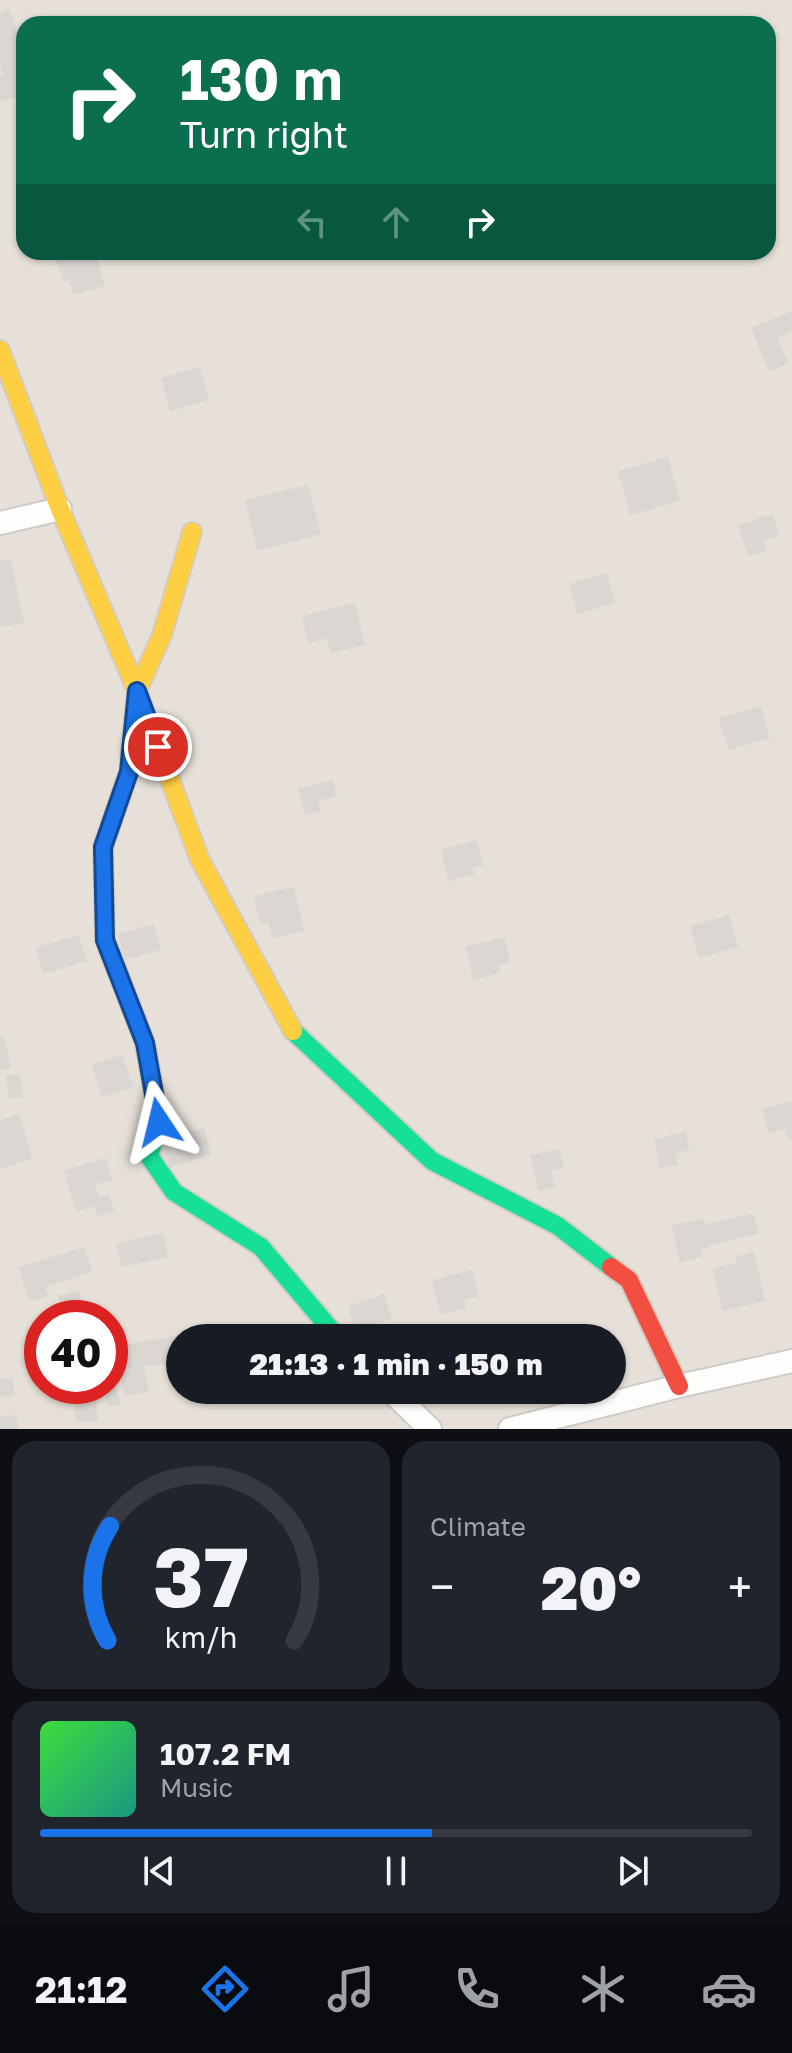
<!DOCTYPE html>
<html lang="en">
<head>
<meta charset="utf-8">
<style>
  :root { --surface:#171b24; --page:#20242c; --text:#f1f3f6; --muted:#9ea1a6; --line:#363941; --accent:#1a73e8 }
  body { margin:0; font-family:"Golos Text",sans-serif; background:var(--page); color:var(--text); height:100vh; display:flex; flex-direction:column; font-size:30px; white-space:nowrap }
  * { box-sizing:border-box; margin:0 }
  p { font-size:26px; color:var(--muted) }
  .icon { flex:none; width:44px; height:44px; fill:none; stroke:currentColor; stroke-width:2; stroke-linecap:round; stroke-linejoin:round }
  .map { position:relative; height:1429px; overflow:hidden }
  .sheet { display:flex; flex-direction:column; gap:12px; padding:12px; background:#0d0f14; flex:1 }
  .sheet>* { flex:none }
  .guide { position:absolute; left:16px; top:16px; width:760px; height:244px; border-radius:24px; box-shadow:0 2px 6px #0004; background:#0b6e4f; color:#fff; overflow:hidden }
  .speed { position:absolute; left:24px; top:1300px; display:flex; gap:16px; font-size:40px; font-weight:700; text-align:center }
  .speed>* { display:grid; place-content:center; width:104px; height:104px; border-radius:50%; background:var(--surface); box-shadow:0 2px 6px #0004; line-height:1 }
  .speed .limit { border:12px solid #d22; background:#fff; color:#111 }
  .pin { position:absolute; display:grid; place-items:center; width:68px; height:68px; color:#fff; margin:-34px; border:4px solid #fff; border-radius:50%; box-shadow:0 2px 8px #0007 }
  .me { position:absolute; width:88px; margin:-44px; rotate:350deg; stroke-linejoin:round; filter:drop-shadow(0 0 6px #0008) }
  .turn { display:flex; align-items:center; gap:28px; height:168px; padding:0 32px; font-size:36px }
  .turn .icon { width:104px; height:104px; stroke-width:2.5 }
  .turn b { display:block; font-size:56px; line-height:68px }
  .lanes { display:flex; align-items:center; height:76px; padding:0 32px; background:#0003; justify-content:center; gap:40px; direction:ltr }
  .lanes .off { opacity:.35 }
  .big { font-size:60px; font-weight:800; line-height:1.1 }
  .sheet .widget { flex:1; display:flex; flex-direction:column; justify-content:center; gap:12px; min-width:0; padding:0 28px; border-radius:24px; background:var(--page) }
  .sheet .dial { align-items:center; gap:0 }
  .dial svg { height:208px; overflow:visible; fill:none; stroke:var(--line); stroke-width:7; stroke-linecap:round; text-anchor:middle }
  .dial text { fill:var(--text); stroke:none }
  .song { display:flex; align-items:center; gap:24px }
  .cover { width:96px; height:96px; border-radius:12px; background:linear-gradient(135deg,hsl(120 70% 55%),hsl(170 70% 35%)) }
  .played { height:8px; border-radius:4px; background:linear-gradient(90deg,var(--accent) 55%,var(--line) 55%) }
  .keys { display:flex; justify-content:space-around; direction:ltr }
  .heat { display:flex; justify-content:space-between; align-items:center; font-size:44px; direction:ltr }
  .sheet .tiles { flex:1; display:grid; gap:12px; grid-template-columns:1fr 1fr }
  .widget:last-child { grid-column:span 2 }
  .trip { position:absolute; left:166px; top:1324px; width:460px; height:80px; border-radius:40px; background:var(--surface); box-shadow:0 2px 6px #0004; font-weight:800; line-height:80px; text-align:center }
  .tab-bar { display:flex; height:128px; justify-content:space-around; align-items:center; background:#090b0e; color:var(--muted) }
  .tab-bar .icon { width:56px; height:56px }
  .tab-bar .current { color:var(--accent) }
  .tab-bar b { font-size:36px; color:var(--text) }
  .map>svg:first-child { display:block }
  .residential { fill:#e6e0d8; fill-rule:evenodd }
  .building { fill:#dad6d2; stroke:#dad6d1; stroke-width:2; fill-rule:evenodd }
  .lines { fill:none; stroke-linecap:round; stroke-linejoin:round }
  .street-casing { stroke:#cecbc7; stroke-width:26 }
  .fast-casing { stroke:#d3ccc2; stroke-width:22 }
  .slow-casing { stroke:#d3ccc2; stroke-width:22 }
  .jam-casing { stroke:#d3ccc2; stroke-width:22 }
  .street { stroke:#fdfdfc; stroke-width:22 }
  .fast { stroke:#16e098; stroke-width:18 }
  .slow { stroke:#ffcf43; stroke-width:18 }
  .jam { stroke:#f24e42; stroke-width:18 }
  .route-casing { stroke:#114b97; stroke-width:20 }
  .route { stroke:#1a73e8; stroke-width:14 }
</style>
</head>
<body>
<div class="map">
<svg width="792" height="1429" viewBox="0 0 792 1429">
  <rect width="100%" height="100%" fill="#f2efeb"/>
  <path class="residential" d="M 0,0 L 792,0 L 792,1429 L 0,1429 ZM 24,24 L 768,24 L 768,252 L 24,252 ZM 42,1318 L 110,1318 L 110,1386 L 42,1386 ZM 180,1338 L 612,1338 L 612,1390 L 180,1390 Z"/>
  <g class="building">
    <polygon points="9,10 24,55 24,93 0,101 0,77 4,75 0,62 0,14"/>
    <polygon points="66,252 94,252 104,285 74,294 70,279 64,281 56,255"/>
    <polygon points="792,312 792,330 776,337 787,363 769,370 752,328"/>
    <polygon points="199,368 208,399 171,410 162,379"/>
    <polygon points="667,458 679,500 631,514 619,472"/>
    <path d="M 308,486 L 320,534 L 258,549 L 246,501 ZM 292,505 L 296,523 L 272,529 L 267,511 Z"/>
    <polygon points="292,505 296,523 272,529 267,511"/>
    <polygon points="772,515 778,535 762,540 766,550 749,556 739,526"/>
    <polygon points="10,560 23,622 0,626 0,562"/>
    <polygon points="606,574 614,602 578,613 570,585"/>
    <polygon points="354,604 364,644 331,652 328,637 309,642 303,617"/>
    <polygon points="760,707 769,737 729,749 720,719"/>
    <polygon points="332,781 336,795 317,800 319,811 305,814 299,789"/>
    <polygon points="476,842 482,865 471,867 473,874 449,880 442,850"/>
    <polygon points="293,888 303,930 273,937 269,921 261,923 255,897"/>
    <polygon points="728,916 737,946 700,957 691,927"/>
    <polygon points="153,925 160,949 126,959 119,935"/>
    <polygon points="78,936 86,960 44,973 37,948"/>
    <polygon points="504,938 509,962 497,965 499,972 474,979 467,947"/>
    <polygon points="0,1037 3,1037 10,1067 0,1070"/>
    <polygon points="122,1056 132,1087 102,1096 93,1065"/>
    <polygon points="19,1075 22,1096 10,1098 7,1077"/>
    <polygon points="792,1102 792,1137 788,1138 786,1128 769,1132 763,1109"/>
    <polygon points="19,1115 31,1158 0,1168 0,1121"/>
    <polygon points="203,1129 210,1154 170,1166 163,1141"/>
    <polygon points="685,1133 688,1149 674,1153 677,1164 661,1167 655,1140"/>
    <polygon points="559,1150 563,1167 550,1170 554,1186 539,1190 531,1156"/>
    <polygon points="105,1159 111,1179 94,1184 98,1199 108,1195 113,1210 98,1215 95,1205 76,1210 65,1171"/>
    <polygon points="753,1215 757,1233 710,1244 705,1225"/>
    <polygon points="703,1220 709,1246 699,1248 701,1256 680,1261 673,1226"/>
    <polygon points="162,1234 167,1256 122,1266 117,1244"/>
    <polygon points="84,1248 91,1271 44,1286 47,1295 29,1300 20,1268"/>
    <polygon points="753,1253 764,1300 723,1310 714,1269 738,1263 737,1257"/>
    <polygon points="472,1271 478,1296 463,1299 465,1308 441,1313 433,1281"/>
    <polygon points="79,1292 81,1306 62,1310 59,1296"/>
    <polygon points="383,1295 391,1318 379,1322 382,1328 359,1336 349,1307"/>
    <polygon points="175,1337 179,1361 143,1366 148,1391 125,1395 117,1347"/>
    <polygon points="12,1379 14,1395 0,1396 0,1380"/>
    <polygon points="73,1386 94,1386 97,1420 77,1421"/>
    <polygon points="115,1387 119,1404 109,1405 106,1388"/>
    <polygon points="16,1416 17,1429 0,1429 0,1418"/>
  </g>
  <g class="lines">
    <g class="street-casing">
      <g id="street">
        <polyline points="0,523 60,509"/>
        <polyline points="390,1390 430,1429"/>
        <polyline points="510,1429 679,1386 792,1361"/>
      </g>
    </g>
    <g class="fast-casing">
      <g id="fast">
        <polyline points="113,818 103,847 105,940 145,1043 159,1122 149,1156 174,1192 261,1247 338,1338"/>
        <polyline points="293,1031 432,1161 558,1226 611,1267"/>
      </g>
    </g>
    <g class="slow-casing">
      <g id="slow">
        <polyline points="0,350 60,509 137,691 129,772 113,818"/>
        <polyline points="192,532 162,635 137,691 200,860 293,1031"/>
      </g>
    </g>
    <g class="jam-casing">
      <polyline id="jam" points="611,1267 629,1280 679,1386"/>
    </g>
    <use href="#street" class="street"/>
    <use href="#fast" class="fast"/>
    <use href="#slow" class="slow"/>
    <use href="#jam" class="jam"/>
  </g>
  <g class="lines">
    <g class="route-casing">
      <polyline id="route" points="158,747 137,691 129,772 103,847 105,940 145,1043 159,1122"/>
    </g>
    <use href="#route" class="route"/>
  </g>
</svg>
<div class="speed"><div class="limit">40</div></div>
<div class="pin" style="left:158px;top:747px;background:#d93025"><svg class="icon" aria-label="arrive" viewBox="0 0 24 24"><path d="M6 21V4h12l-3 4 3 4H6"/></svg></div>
<svg class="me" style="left:159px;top:1122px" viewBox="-20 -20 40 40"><path d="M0-17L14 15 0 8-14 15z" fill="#1a73e8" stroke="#fff" stroke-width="4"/></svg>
<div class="trip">21:13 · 1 min · 150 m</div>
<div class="guide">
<div class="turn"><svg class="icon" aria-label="right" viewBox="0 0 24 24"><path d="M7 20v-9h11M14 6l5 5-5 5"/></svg><div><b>130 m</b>Turn right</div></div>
<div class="lanes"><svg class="icon off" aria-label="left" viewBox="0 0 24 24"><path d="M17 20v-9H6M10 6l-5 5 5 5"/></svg><svg class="icon off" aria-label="ahead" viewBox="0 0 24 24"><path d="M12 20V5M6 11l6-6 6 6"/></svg><svg class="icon" aria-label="right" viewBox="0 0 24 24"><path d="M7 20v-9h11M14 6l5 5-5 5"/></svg></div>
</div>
</div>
<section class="sheet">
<div class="tiles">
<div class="widget dial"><svg viewBox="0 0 100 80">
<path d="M14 69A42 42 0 1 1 86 69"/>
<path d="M14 69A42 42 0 0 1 15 25" stroke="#1a73e8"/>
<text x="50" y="56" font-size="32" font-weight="700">37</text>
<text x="50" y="72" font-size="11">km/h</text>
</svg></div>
<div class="widget"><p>Climate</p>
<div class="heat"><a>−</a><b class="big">20°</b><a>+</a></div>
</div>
<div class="widget">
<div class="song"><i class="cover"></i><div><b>107.2 FM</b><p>Music</p></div></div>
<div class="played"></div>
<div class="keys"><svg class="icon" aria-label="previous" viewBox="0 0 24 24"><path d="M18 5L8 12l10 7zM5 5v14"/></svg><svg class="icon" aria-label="pause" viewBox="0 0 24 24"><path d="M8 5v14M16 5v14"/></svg><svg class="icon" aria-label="next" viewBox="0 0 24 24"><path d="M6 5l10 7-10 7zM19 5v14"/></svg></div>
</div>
</div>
</section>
<nav class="tab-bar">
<b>21:12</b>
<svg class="icon current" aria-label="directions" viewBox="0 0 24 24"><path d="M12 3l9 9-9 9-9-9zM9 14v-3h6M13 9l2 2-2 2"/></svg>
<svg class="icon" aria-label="music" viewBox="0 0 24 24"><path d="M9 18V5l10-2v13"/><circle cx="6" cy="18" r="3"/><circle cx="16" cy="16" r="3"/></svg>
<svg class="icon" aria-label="phone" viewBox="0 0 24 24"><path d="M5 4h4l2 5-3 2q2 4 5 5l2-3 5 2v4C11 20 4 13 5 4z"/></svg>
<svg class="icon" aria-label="climate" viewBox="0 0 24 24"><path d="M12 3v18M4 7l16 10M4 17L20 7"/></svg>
<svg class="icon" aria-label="car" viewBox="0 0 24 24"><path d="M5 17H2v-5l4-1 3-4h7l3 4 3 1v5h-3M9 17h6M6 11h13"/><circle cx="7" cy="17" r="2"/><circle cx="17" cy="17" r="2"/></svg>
</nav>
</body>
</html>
